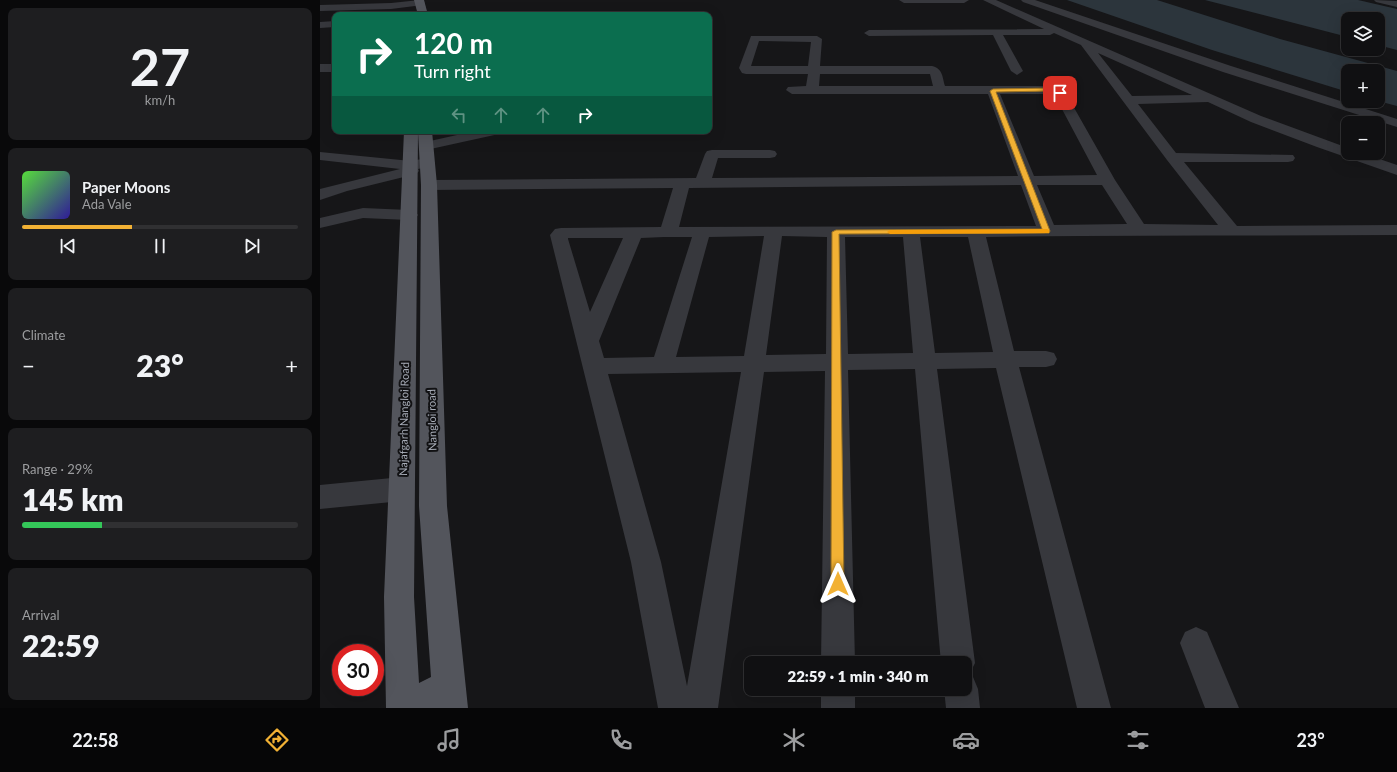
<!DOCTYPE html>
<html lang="en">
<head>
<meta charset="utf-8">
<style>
  :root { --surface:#101012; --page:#1e1e20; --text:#f1f3f6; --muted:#9c9d9f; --line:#303032; --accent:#f2b134 }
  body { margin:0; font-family:Lato,sans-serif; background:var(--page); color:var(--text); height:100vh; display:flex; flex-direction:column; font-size:15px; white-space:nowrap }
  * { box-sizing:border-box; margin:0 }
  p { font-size:13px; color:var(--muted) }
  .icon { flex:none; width:22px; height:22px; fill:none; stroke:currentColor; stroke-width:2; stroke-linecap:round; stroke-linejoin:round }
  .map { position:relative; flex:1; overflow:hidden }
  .drawer { display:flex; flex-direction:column; gap:8px; padding:8px; background:#09090a; width:320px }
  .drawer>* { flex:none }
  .guide { position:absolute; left:12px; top:12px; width:380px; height:122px; border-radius:8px; box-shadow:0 4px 16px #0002,0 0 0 1px var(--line); background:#0b6e4f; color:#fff; overflow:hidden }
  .buttons { position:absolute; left:1021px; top:12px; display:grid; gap:8px }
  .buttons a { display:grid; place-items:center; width:44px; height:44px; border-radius:8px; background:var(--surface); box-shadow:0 4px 16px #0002,0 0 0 1px var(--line); font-size:20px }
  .speed { position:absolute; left:12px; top:644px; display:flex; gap:8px; font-size:20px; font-weight:700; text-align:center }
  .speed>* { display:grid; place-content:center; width:52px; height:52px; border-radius:50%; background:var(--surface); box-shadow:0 4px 16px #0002,0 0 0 1px var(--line); line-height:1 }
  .speed .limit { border:6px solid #d22; background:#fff; color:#111 }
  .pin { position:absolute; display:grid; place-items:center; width:34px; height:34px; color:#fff; margin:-17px; border-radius:8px; box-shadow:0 2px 6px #0006 }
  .me { position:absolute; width:44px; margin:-22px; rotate:0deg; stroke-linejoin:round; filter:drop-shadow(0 0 3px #0008) }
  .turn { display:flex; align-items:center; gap:14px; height:84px; padding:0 16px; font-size:18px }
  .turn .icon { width:52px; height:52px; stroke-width:2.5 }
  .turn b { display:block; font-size:28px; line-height:34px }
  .lanes { display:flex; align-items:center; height:38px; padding:0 16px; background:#0003; justify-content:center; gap:20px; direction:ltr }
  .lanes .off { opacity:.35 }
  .big { font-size:30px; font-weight:800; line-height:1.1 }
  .drawer .widget { flex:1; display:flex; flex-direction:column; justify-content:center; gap:6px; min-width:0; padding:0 14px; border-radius:8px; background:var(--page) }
  .drawer .dial { align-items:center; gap:0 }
  .dial b { font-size:52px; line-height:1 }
  .song { display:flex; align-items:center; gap:12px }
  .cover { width:48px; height:48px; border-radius:6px; background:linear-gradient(135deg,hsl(110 70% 55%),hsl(250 70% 35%)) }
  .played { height:4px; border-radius:2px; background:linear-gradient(90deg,var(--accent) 40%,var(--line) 40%) }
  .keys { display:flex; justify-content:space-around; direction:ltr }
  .heat { display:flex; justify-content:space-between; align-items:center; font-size:22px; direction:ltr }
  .charge { height:6px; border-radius:3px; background:linear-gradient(90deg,#34c759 29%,var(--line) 0) }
  .trip { position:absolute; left:424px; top:656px; width:228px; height:40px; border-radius:8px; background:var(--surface); box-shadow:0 4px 16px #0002,0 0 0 1px var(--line); font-weight:800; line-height:40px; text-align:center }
  .dock { display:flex; height:64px; justify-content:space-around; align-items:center; background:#060607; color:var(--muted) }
  .dock .icon { width:28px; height:28px }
  .dock .on { color:var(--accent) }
  .dock b { font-size:18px; color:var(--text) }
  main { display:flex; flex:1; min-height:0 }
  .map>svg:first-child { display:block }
  .water { fill:#2c353c }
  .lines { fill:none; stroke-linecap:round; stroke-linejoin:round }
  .minor { fill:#37383d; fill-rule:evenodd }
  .major { fill:#53555c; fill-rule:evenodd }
  .route { fill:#f2b134; stroke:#9d7322 }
  .slow { fill:#f59e0b }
  .labels { text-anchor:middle; stroke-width:4; stroke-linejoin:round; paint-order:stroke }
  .street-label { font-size:11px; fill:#a8adb8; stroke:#111113 }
</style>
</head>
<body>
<main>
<section class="drawer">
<div class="widget dial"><b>27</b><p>km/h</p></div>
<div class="widget">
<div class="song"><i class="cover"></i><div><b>Paper Moons</b><p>Ada Vale</p></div></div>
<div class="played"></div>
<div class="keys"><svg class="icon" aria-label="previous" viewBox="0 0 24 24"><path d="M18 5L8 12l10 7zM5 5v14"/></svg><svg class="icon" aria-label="pause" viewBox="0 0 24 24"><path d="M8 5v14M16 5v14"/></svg><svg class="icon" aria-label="next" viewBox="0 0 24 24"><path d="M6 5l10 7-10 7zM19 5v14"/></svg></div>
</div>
<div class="widget"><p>Climate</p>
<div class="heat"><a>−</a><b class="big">23°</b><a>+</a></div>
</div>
<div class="widget"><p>Range · 29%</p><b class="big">145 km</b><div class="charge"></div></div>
<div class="widget"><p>Arrival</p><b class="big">22:59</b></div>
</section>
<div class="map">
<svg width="1077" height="708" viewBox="0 0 1077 708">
  <rect width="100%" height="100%" fill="#161618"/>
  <g class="water">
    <polygon points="747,0 837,0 960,39 1077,71 1077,106 1058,101 1058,71 1028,71 1028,92 892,50"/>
    <polygon points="885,0 1038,0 1077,9 1077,50 1058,45 1058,19 1028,19 1028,37"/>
  </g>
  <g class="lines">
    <g class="minor">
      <polygon points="100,0 105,3 103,5 71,9 0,11 0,5 71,3"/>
      <polygon points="579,0 649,0 644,3 584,3"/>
      <path d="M 663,0 L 676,0 L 941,116 L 1028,148 L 1028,153 L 1042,153 L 1077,165 L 1077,175 L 997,147 L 931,122 L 888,102 L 818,104 L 856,153 L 973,155 L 975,158 L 973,161 L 968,162 L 864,162 L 917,226 L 1077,225 L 1077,235 C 940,236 803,235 666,237 L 694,351 L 726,351 L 734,353 L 737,359 L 734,365 L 726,367 L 699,367 L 791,708 L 757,708 L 676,368 L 617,369 L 655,663 L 649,675 L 653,677 L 658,689 L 660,708 L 626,708 L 624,689 L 645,689 L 645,663 L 621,663 L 595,369 L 528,370 L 535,663 L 501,663 L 505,371 L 444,372 L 398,708 L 338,708 L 311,562 L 230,235 L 235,229 L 241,228 L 341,227 L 353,188 L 109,190 L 103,188 L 101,185 L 103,182 L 109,180 L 376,178 L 385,154 L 387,151 L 392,150 L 450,150 L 455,151 L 457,154 L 455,157 L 450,158 L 398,158 L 392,178 L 698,176 L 668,94 L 472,94 L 466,90 L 468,87 L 486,86 L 488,74 L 426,74 L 422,73 L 419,68 L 431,36 L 497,36 L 502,39 L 500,66 L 612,66 C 623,69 622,76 625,86 L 731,86 L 744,90 L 795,180 L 824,224 L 898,225 L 847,160 L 761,45 L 734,33 L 730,35 L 683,35 L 703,71 L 697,75 L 691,71 L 673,35 L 549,36 L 544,33 L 549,30 L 724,29 ZM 439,41 L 491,42 L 488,66 L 431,66 ZM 778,53 L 872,95 L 812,96 ZM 500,74 L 610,74 L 613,86 L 499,86 ZM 680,94 L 730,94 L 735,96 L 777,175 L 714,176 ZM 701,185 L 716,226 L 359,227 L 369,188 ZM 717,185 L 782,185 L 807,224 L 734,225 ZM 444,236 L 424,356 L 356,357 L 389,237 ZM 462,236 L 507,237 L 506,354 L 446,355 ZM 344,237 L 372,237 L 334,357 L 284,358 L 279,341 L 321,238 ZM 525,237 L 583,237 L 593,353 L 528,354 ZM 600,237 L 648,237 L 673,352 L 615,353 ZM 248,238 L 303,238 L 270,312 L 248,239 ZM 421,372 L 367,686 L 341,562 L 288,374 Z"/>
      <polygon points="701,0 715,0 911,66 1077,119 1077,127 903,72 703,2"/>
      <polygon points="1054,0 1077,1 1077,7 1056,2"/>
      <polygon points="15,21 15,27 0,28 0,22"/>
      <rect x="0" y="64" width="15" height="8"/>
      <polygon points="155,131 181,131 179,134 106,150 101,149 99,146 101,143"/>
      <polygon points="0,152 91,161 107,158 112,160 115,163 112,166 98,169 99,171 96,174 27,191 0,200 0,189 80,169 0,160"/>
      <polygon points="43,208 89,210 95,211 98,215 95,219 89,220 43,218 0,228 0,218"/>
      <polygon points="82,477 91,481 95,489 91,497 82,501 0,509 0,485"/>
      <polygon points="876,627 887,632 919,708 885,708 860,643 865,632"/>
      <rect x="501" y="689" width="34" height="19"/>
    </g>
    <g class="major">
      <polygon points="94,0 104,0 108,15 98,15"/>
      <path d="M 84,131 L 112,131 L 117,185 L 127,506 L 148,708 L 66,708 L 64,597 ZM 98,132 L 101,185 L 99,506 L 111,677 L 99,683 L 94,597 Z"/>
    </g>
  </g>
  <polygon class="route" points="731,88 743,93 740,95 731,91 676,92 730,231 729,233 519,234 524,584 522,588 518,590 513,588 511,584 512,232 516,230 722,229 670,91 673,89"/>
  <polygon class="slow" points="727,229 729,230 729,233 570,234 567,232 570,230"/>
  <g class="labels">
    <g class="street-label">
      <text transform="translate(84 419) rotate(-89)" y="4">Najafgarh Nangloi Road</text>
      <text transform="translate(112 420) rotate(-91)" y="4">Nangloi road</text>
    </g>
  </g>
</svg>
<div class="buttons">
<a><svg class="icon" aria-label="layers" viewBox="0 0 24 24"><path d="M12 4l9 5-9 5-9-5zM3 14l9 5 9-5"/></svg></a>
<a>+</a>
<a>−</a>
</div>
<div class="speed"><div class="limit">30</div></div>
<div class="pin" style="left:740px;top:93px;background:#d93025"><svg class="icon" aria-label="arrive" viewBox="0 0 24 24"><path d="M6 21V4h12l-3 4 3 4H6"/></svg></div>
<svg class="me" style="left:518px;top:584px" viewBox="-20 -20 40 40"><path d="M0-17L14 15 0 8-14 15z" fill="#f2b134" stroke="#fff" stroke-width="4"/></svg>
<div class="trip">22:59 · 1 min · 340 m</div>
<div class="guide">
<div class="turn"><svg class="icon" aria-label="right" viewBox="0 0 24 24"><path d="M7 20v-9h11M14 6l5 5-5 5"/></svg><div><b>120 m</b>Turn right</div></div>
<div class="lanes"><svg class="icon off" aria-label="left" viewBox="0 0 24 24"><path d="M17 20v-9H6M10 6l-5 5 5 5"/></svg><svg class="icon off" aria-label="ahead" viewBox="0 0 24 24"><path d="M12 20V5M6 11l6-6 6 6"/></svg><svg class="icon off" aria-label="ahead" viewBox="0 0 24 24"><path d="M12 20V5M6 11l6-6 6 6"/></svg><svg class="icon" aria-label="right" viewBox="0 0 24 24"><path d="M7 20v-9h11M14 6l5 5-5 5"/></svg></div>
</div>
</div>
</main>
<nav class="dock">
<b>22:58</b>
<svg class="icon on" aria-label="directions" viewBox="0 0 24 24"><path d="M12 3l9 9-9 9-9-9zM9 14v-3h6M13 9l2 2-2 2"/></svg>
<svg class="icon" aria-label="music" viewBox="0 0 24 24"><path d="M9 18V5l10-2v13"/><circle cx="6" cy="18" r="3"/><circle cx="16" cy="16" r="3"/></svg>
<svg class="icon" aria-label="phone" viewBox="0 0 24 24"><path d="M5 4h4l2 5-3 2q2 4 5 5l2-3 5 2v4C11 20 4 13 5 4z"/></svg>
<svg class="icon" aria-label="climate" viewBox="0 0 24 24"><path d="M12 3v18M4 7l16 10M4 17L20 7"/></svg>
<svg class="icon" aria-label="car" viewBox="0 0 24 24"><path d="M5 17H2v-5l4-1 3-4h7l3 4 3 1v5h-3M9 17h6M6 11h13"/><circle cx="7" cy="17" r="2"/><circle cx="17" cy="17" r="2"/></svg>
<svg class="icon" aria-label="filters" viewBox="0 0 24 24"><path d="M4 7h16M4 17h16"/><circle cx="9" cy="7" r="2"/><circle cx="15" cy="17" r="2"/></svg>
<b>23°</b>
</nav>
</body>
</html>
